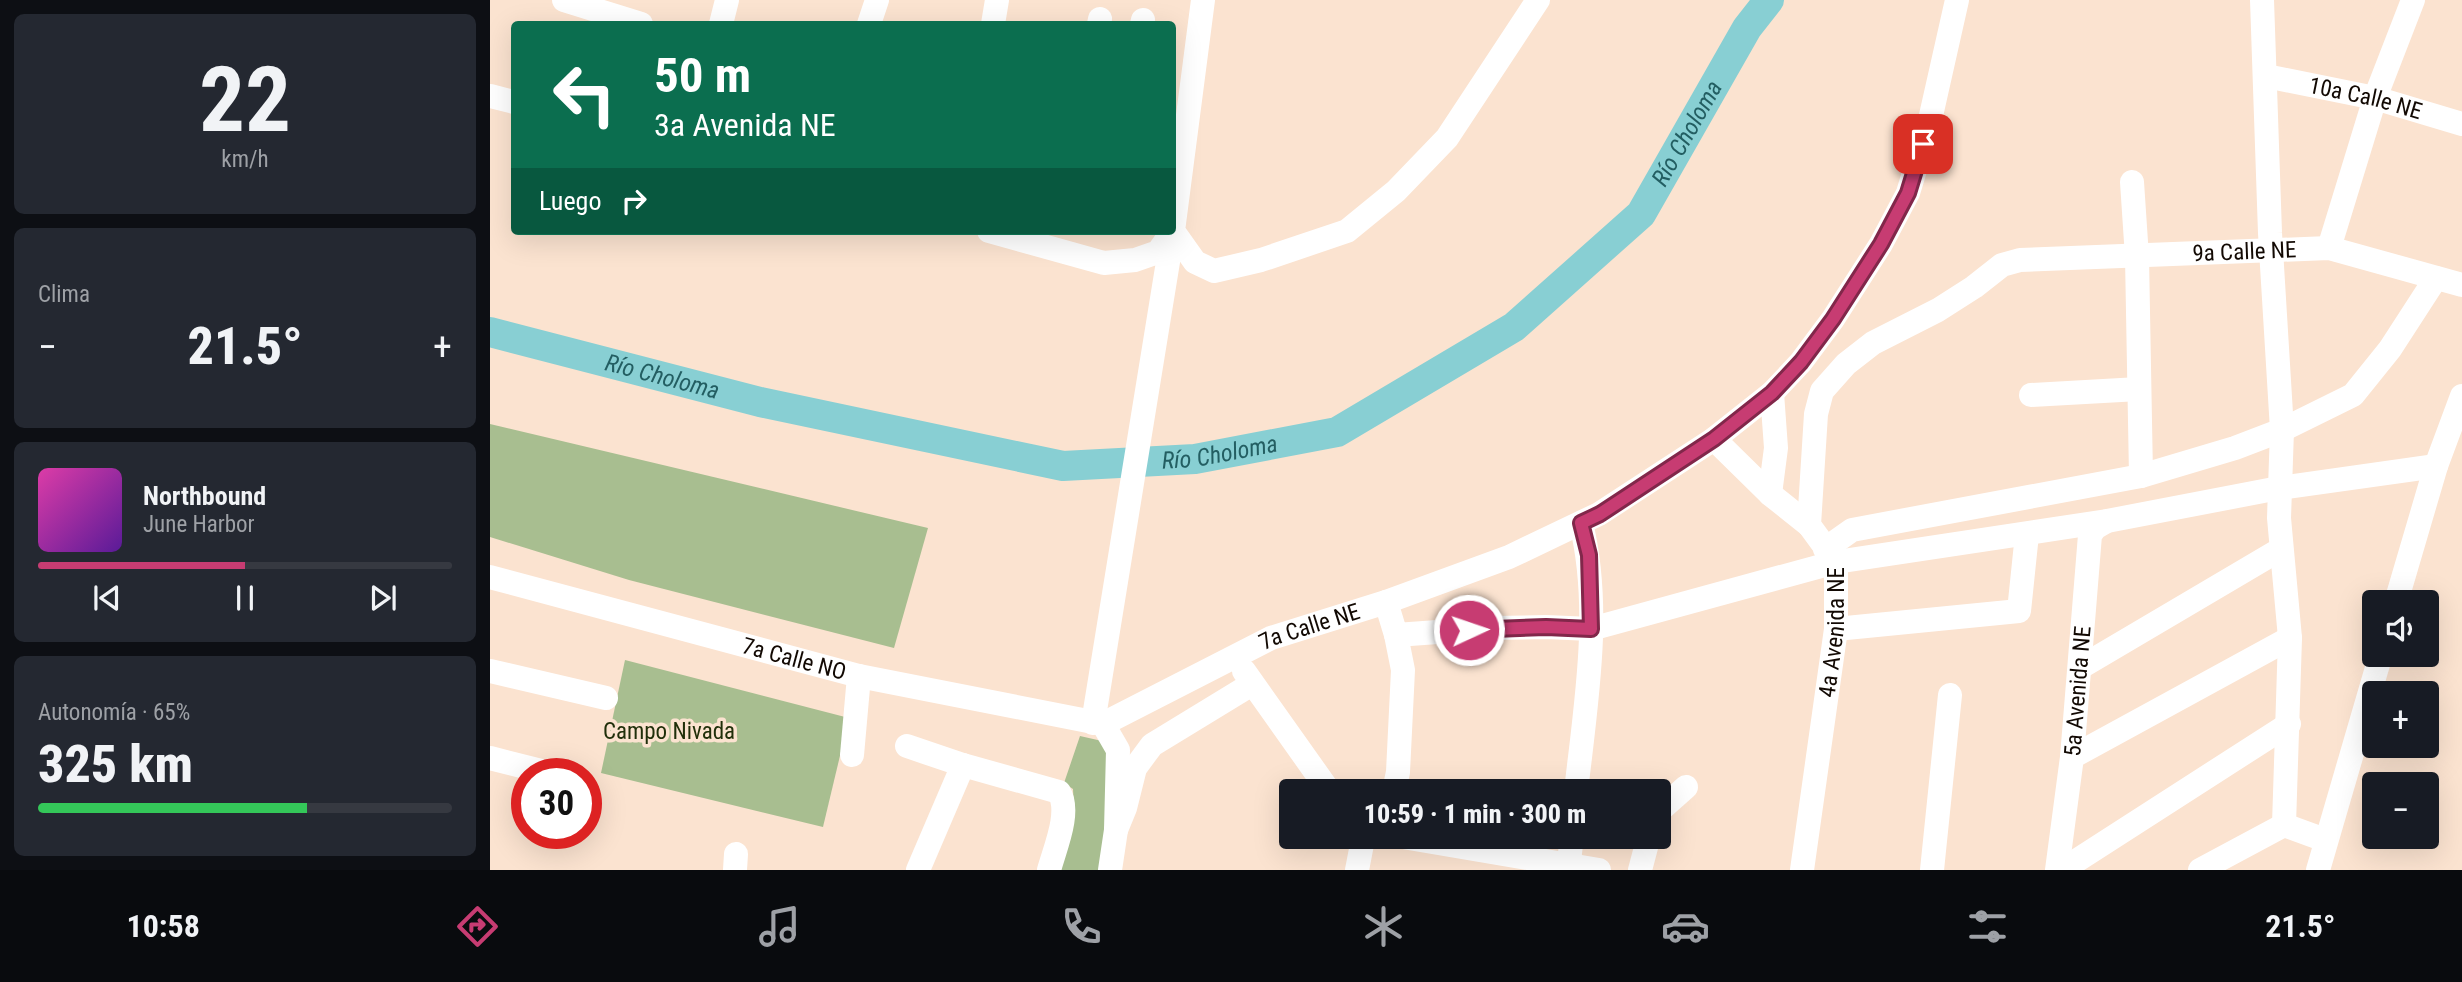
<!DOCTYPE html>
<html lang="es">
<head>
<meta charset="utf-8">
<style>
  :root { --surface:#171b24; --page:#242831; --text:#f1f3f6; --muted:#9ea1a6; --line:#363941; --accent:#c73c72 }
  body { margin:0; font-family:"Roboto Condensed",sans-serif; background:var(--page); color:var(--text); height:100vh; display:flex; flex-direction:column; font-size:26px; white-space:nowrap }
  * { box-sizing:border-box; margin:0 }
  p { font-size:23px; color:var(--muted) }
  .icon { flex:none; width:38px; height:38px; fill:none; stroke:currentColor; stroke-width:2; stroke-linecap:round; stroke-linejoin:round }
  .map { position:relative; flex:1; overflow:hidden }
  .sheet { display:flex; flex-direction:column; gap:14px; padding:14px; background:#0d0f14; width:490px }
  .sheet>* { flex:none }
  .guide { position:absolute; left:21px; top:21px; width:665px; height:214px; border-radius:7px; box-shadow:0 7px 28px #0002; background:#0b6e4f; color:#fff; overflow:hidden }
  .tools { position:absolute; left:1872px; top:590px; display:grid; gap:14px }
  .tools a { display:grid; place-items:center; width:77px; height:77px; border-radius:7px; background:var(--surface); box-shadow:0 7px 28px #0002; font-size:35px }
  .speed { position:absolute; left:21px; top:758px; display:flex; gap:14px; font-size:35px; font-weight:700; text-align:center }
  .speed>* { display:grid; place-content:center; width:91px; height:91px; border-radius:50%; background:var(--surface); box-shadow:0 7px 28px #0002; line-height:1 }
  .speed .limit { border:10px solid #d22; background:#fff; color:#111 }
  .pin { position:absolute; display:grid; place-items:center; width:60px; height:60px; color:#fff; margin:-30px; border-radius:14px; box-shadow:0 4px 10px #0006 }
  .me { position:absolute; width:77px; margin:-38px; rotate:87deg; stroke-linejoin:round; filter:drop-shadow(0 0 5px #0008) }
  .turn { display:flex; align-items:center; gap:24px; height:147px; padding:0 28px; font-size:32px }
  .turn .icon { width:91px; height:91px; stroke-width:2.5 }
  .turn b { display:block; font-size:49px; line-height:60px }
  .then { display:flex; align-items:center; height:66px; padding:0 28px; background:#0003; gap:14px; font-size:26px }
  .big { font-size:52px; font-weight:800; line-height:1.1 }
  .sheet .widget { flex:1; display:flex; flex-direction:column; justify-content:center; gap:10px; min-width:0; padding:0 24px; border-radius:10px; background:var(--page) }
  .sheet .dial { align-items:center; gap:0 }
  .dial b { font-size:91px; line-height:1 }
  .song { display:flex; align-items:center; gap:21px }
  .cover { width:84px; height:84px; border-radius:10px; background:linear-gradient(135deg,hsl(320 70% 55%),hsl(270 70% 35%)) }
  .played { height:7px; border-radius:4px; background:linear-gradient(90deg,var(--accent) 50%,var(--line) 50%) }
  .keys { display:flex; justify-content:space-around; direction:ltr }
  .heat { display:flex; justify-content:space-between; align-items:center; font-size:38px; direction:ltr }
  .charge { height:10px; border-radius:5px; background:linear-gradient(90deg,#34c759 65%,var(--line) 0) }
  .trip { position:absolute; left:789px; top:779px; width:392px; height:70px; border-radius:7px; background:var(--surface); box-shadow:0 7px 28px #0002; font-weight:800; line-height:70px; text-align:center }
  .tabs { display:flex; height:112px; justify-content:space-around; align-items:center; background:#090b0e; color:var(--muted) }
  .tabs .icon { width:49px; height:49px }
  .tabs .selected { color:var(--accent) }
  .tabs b { font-size:32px; color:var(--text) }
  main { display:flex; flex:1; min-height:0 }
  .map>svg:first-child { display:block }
  .green { fill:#a8be90 }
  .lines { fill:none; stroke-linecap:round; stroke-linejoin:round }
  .river { stroke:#88cfd3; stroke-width:30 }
  .minor { stroke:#fff; stroke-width:24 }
  .route-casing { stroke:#81274a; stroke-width:18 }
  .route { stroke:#c73c72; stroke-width:12 }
  .labels { text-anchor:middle; stroke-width:7; stroke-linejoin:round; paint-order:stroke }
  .street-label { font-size:23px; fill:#120903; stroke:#fbe3d0 }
  .park-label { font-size:23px; fill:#202f0a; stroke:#fbe3d0 }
  .water-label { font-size:24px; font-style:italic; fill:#235e62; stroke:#fbe3d0 }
</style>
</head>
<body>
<main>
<section class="sheet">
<div class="widget dial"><b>22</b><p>km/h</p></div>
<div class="widget"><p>Clima</p>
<div class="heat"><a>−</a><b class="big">21.5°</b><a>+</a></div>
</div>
<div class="widget">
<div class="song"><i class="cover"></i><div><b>Northbound</b><p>June Harbor</p></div></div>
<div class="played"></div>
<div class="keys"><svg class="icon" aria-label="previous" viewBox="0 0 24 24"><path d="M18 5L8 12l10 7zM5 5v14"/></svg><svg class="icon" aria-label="pause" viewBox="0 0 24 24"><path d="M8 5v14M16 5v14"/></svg><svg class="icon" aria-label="next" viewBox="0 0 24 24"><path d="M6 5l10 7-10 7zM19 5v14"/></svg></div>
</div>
<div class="widget"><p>Autonomía · 65%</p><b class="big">325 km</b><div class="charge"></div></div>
</section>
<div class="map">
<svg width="1972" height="870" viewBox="0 0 1972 870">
  <rect width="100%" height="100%" fill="#fbe3d0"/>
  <g class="green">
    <polygon points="0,424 438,528 404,648 139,580 0,537"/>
    <polygon points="135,660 359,718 333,827 111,773"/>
    <polygon points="590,736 612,741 620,752 613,870 571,870 584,812 583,789 574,783"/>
  </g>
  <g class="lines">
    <path class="river" id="s1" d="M 0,332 L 270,402 L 573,466 L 705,459 L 847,432 L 1024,327 L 1151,214 L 1257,28 L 1279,0"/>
    <g class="minor">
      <polyline points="74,0 151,24"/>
      <polyline points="713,0 683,231 705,262 724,271 771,260 857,231 906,191 957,138 1048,0"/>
      <polyline points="1772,0 1780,233 1792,430 1789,518 1800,638 1794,825"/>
      <polyline points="231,24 237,0"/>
      <polyline points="379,24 387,0"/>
      <polyline points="503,24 507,0"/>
      <polyline points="609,24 610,19"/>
      <polyline points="652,24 653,20"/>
      <path id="s2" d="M 1776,76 L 1885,98 L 1972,124"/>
      <polyline points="0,96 24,102"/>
      <polyline points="1642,182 1647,257 1651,476"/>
      <polyline points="499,231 614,263 645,260 668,252 683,231"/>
      <polyline points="1839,248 1885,98 1923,0"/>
      <polyline points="1541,395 1649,389"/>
      <polyline points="1224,439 1280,494 1319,525"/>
      <polyline points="1280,494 1286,448 1282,393"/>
      <polyline points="1335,549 1362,530 1651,476 1745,448 1792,430 1863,395 1900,349 1946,278"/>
      <path id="s3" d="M 0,577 L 369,676 L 613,724"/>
      <polyline points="896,602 906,635 1003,628 1056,627 1101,629 1346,562 1617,521 1789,488 1946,466"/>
      <polyline points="1906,602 1946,466 1972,396"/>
      <polyline points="1346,629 1529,611 1537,534"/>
      <polyline points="1591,667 1791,549"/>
      <polyline points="0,671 116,698"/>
      <polyline points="754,671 839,791"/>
      <polyline points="603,723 683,231"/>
      <path id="s4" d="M 613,724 L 781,638 L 896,602 L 1019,557 L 1109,514 L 1224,439 L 1282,393 L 1311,362 L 1343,319 L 1391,244 L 1418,193 L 1440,120 L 1467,0"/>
      <polyline points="613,724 628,750 626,830 620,870"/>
      <path d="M 417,746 L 473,765 L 569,792 C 581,812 565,848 559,870"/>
      <polyline points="362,755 369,676"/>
      <polyline points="1582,757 1800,638"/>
      <polyline points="0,758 63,774"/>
      <polyline points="904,791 908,772 913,670 906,635"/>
      <path d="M 1086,791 C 1096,703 1112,609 1091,523"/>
      <polyline points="1169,811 1196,787"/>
      <polyline points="626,830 635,808 645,768 662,745 762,684"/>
      <polyline points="907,836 1109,870"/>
      <polyline points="245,870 246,854"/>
      <polyline points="428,870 473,765"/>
      <polyline points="867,870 873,839"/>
      <polyline points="1078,870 1082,836"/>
      <polyline points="1150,870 1159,836"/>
      <path id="s5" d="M 1312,870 L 1346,629 L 1346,562 L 1319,525 L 1326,414 L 1332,391 L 1356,364 L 1383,343 L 1448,310 L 1484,287 L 1512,265 L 1530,260 L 1839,248 L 1972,285"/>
      <polyline points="1442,870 1460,695"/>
      <path id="s6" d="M 1567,870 L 1582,757 L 1600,535 L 1605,528 L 1617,521"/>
      <polyline points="1572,870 1799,724"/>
      <polyline points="1710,870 1794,825 1835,840"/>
      <polyline points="1828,870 1891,654"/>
    </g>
  </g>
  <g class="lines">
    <g class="route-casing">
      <polyline id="route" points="979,630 1056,627 1101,629 1099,555 1091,523 1110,514 1224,439 1282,393 1311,362 1343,319 1391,244 1418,193 1433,144"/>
    </g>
    <use href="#route" class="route"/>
  </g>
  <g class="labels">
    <g class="street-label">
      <text dy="8" stroke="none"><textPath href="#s2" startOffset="102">10a Calle NE</textPath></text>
      <text dy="8" stroke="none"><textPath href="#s5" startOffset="956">9a Calle NE</textPath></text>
      <text dy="8" stroke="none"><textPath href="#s4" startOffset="229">7a Calle NE</textPath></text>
      <text dy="8" stroke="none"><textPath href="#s5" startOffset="240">4a Avenida NE</textPath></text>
      <text dy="8" stroke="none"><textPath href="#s3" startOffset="315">7a Calle NO</textPath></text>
      <text dy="8" stroke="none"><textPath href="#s6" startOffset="180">5a Avenida NE</textPath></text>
    </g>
    <g class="park-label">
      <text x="179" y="739">Campo Nivada</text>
    </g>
    <g class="water-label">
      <text dy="8" stroke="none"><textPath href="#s1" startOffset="1334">Río Choloma</textPath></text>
      <text dy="8" stroke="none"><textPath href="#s1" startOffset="178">Río Choloma</textPath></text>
      <text dy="8" stroke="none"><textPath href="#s1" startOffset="746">Río Choloma</textPath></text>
    </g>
  </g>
</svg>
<div class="tools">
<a><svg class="icon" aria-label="sound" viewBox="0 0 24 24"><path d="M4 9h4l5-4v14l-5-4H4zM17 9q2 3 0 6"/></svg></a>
<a>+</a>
<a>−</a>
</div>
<div class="speed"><div class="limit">30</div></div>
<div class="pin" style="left:1433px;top:144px;background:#d93025"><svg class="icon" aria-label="arrive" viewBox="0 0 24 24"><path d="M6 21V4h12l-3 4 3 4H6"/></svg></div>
<svg class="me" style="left:979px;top:630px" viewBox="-20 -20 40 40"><circle r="17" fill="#c73c72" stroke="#fff" stroke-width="3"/><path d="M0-11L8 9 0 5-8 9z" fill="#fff"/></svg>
<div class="trip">10:59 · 1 min · 300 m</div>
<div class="guide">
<div class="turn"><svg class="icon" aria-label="left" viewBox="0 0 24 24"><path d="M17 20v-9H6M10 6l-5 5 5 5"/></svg><div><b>50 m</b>3a Avenida NE</div></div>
<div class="then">Luego<svg class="icon" aria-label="right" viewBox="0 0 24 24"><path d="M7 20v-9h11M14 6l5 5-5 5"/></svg></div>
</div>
</div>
</main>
<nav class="tabs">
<b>10:58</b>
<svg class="icon selected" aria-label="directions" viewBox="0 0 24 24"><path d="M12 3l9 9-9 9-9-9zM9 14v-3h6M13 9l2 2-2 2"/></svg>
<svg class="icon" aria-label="music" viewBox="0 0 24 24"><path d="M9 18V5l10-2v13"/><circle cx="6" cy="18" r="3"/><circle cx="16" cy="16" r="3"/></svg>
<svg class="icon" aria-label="phone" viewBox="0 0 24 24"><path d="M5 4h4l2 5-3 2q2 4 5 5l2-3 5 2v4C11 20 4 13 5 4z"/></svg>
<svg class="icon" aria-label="climate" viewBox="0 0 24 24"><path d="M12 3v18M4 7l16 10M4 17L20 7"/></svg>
<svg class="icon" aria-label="car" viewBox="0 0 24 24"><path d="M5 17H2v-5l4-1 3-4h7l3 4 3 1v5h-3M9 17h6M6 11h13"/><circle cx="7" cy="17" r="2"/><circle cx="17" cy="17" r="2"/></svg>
<svg class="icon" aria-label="filters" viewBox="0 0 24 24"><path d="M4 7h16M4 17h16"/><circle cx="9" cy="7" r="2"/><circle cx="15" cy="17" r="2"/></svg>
<b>21.5°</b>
</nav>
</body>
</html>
